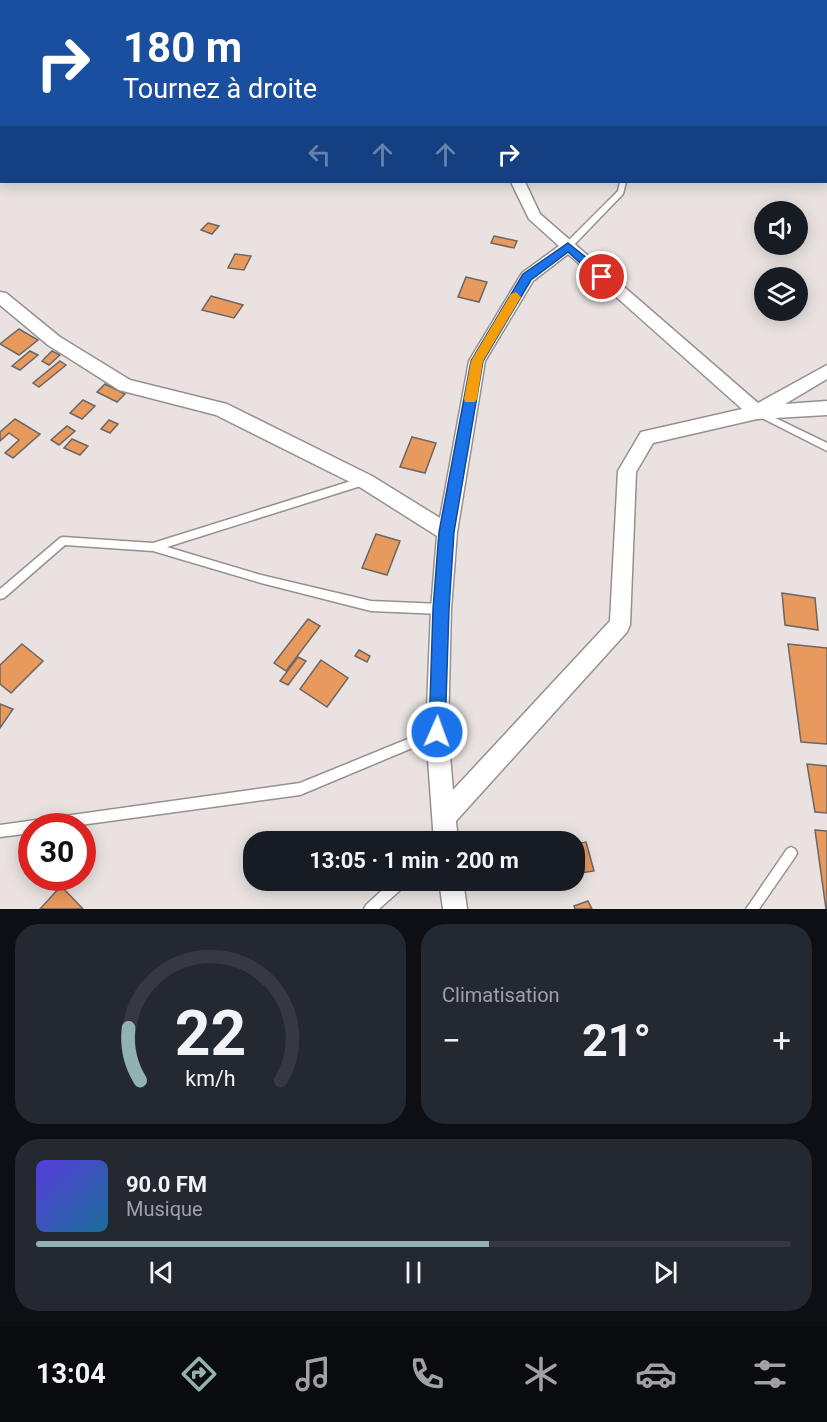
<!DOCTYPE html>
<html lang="fr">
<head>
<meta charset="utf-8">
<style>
  :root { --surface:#171b24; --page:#242831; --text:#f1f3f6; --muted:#9ea1a6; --line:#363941; --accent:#91b2ae }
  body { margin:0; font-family:Roboto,sans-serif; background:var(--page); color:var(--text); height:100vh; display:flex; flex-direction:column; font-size:22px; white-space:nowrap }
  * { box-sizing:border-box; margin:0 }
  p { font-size:20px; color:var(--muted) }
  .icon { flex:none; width:33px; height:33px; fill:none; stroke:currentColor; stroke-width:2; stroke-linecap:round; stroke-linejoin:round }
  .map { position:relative; height:909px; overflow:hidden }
  .panel { display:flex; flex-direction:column; gap:15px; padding:15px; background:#0d0f14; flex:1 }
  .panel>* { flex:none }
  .banner { position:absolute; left:0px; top:0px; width:828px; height:183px; box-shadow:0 3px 15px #0003; background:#1a4fa0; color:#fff; overflow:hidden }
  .fabs { position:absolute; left:754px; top:201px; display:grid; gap:12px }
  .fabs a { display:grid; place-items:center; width:54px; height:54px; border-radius:50%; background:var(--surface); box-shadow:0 3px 15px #0003; font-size:30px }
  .speed { position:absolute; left:18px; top:813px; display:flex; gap:12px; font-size:30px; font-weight:700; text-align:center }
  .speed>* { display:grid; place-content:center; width:78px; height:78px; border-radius:50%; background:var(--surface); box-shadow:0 3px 15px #0003; line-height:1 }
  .speed .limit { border:9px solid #d22; background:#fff; color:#111 }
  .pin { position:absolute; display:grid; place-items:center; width:51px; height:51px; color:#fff; margin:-26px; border:3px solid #fff; border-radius:50%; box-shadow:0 2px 6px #0007 }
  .me { position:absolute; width:66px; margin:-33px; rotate:2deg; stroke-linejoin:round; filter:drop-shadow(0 0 4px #0008) }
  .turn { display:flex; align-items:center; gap:21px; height:126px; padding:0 24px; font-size:27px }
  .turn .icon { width:78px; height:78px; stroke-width:2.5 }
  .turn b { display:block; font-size:42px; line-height:51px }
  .lanes { display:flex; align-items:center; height:57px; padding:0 24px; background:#0003; justify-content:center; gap:30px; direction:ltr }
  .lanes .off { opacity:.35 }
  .big { font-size:45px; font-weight:700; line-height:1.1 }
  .panel .widget { flex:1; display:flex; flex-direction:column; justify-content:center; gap:9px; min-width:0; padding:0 21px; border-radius:24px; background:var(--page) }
  .panel .dial { align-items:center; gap:0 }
  .dial svg { height:156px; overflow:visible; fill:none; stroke:var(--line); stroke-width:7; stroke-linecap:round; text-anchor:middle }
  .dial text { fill:var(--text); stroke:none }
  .song { display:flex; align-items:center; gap:18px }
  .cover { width:72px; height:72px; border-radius:9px; background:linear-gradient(135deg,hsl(250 70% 55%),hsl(200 70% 35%)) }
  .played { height:6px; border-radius:3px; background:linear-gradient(90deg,var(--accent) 60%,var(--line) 60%) }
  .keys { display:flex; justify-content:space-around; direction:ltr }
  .heat { display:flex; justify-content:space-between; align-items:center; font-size:33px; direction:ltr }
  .panel .tiles { flex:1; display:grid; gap:15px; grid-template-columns:1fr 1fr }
  .widget:last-child { grid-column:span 2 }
  .trip { position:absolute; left:243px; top:831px; width:342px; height:60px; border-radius:24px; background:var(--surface); box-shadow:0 3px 15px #0003; font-weight:700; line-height:60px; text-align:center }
  .dock { display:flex; height:96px; justify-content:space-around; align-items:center; background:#090b0e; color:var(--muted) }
  .dock .icon { width:42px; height:42px }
  .dock .current { color:var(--accent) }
  .dock b { font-size:27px; color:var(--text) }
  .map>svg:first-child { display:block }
  .building { fill:#e8995d; stroke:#6c6764; stroke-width:1.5 }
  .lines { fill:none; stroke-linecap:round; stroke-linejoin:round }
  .service-casing { stroke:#97908f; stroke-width:3 }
  .minor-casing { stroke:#97908f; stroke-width:3 }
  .service { fill:#fff; fill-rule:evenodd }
  .minor { fill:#fff; fill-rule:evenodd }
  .route { fill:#1a73e8; stroke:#114b97; stroke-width:1.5 }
  .slow { fill:#f59e0b }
</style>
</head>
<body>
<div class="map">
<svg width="827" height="909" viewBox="0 0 827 909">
  <rect width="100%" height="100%" fill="#e9e2e1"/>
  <g class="building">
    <polygon points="208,223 219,226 212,234 201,230"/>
    <polygon points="494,236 517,241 514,248 491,243"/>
    <polygon points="235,254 251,256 244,270 228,268"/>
    <polygon points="466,277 487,282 479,302 458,297"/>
    <polygon points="211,296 243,305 234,318 202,310"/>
    <polygon points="19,329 38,340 19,355 0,344"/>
    <polygon points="30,351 38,355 20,370 12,366"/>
    <polygon points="52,351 60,355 49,365 42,361"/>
    <polygon points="60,361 66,365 39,387 33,383"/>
    <polygon points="105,384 125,394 117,402 97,392"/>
    <polygon points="83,400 95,406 82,419 70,413"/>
    <polygon points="15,419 40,434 13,458 5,453 19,440 9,433 0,441 0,432"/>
    <polygon points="109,420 118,424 110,433 101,429"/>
    <polygon points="67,426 75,431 59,445 51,440"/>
    <polygon points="412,437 436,443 425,473 400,467"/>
    <polygon points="72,439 88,446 80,455 64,448"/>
    <polygon points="376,534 400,541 387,575 362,568"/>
    <polygon points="782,593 815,598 818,630 785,625"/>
    <polygon points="308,619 320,626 286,671 274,663"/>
    <polygon points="22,644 43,661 11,693 0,684 0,665"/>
    <polygon points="788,644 827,648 827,744 801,742"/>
    <polygon points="359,650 370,656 367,662 355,656"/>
    <polygon points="298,657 306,661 288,685 280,681"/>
    <polygon points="321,660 348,678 327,707 300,689"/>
    <polygon points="0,704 13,709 0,728"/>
    <polygon points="807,764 827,766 827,813 815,812"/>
    <polygon points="815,830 827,831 827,909 826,909"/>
    <polygon points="586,842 594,871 581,873 574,844"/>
    <polygon points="61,886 83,909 40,909"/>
    <polygon points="588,901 592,909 575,909 574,906"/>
  </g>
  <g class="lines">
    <g class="service-casing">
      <g id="service">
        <rect x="549" y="0" width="6" height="2"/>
        <polygon points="716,0 722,0 721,2 715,2"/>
        <polygon points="620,182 626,182 623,194 571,248 565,248 565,244 618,191"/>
        <polygon points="759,410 827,443 827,451 756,415 755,413 756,411"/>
        <polygon points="364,477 367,478 369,481 367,484 167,547 261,575 371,601 441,604 445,606 446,609 445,612 441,614 371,611 261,583 153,551 65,545 4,598 0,599 0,589 60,538 63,537 153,543"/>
        <polygon points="437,727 441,728 443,732 441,736 300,795 73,826 32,826 32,833 0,837 0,825 300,783"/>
        <polygon points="791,847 795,849 797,853 795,857 759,909 746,909 787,849"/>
        <polygon points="393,880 409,880 407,884 379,909 364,909 366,905"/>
      </g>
    </g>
    <g class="minor-casing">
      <g id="minor">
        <polygon points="91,0 105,0 90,2"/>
        <polygon points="307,0 320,0 321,2 308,2"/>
        <rect x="0" y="19" width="2" height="6"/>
        <rect x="826" y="141" width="1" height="8"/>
        <rect x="0" y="157" width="2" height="8"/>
        <path d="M 511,182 L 525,182 L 540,214 L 758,403 L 827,365 L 827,379 L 785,404 L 827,401 L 827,415 L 757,419 L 653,443 L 636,472 L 630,625 L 627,632 L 456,821 L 458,842 L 434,842 L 426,732 L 431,609 L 437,536 L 358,486 L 216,415 L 119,390 L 48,345 L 0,305 L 0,292 L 6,293 L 60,337 L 130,380 L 227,404 L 372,476 L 440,518 L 469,361 L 522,273 L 559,246 L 529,219 ZM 568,254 L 742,409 L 641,432 L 618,471 L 610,621 L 453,790 L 448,732 L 451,609 L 457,532 L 485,361 L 533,281 Z"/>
        <polygon points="439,880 463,880 467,909 443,909"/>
      </g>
    </g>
    <use href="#service" class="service"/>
    <use href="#minor" class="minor"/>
  </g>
  <polygon class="route" points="568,243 607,274 607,279 598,279 568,252 531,280 483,361 454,532 449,609 445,732 443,738 437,740 431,738 429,732 433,609 439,532 471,361 523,274"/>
  <polygon class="slow" points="516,292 521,297 483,361 477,399 475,402 465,402 464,399 471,361 511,294"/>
</svg>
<div class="fabs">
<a><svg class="icon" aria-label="sound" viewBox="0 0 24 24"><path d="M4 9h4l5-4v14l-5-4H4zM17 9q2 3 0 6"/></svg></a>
<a><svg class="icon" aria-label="layers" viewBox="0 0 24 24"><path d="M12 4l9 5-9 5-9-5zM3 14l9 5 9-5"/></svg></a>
</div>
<div class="speed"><div class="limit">30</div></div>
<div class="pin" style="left:602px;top:277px;background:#d93025"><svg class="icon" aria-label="arrive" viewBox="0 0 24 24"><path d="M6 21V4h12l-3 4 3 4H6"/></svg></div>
<svg class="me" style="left:437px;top:732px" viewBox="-20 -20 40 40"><circle r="17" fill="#1a73e8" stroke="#fff" stroke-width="3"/><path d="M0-11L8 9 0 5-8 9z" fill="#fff"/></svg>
<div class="trip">13:05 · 1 min · 200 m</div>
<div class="banner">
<div class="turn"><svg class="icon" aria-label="right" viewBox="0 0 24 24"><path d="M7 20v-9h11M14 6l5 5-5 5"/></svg><div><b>180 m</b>Tournez à droite</div></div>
<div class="lanes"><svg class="icon off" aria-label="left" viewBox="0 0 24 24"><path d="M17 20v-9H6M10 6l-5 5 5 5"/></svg><svg class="icon off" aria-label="ahead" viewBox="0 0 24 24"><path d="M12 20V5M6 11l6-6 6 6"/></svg><svg class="icon off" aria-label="ahead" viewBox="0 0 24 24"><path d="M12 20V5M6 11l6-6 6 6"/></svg><svg class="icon" aria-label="right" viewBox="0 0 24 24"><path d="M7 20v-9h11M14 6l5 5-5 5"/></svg></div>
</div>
</div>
<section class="panel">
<div class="tiles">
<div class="widget dial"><svg viewBox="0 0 100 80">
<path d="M14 69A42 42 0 1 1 86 69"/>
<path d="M14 69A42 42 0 0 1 8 42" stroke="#91b2ae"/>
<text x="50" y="56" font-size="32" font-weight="700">22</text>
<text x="50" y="72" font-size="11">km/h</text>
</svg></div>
<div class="widget"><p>Climatisation</p>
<div class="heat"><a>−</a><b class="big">21°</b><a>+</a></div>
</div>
<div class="widget">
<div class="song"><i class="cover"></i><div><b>90.0 FM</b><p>Musique</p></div></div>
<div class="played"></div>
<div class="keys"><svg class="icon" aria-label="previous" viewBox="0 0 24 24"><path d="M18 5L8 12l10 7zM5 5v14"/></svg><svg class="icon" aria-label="pause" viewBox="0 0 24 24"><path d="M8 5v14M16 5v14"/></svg><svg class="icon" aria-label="next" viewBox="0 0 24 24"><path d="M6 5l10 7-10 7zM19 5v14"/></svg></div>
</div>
</div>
</section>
<nav class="dock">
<b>13:04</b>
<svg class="icon current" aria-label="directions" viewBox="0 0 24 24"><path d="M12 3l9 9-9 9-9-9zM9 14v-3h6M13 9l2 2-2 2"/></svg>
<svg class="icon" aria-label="music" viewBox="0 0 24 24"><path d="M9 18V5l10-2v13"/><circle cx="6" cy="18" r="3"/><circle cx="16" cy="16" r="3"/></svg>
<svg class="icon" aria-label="phone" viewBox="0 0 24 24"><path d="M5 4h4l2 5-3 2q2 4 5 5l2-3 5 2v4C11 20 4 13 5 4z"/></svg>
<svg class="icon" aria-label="climate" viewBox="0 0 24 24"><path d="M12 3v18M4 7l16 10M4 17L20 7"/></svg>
<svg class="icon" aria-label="car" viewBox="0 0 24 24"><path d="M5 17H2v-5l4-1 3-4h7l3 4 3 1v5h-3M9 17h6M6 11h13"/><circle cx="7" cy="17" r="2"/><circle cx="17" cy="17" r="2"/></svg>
<svg class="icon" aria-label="filters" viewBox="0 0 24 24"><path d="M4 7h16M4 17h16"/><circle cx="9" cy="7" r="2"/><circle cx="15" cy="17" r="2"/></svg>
</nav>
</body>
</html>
